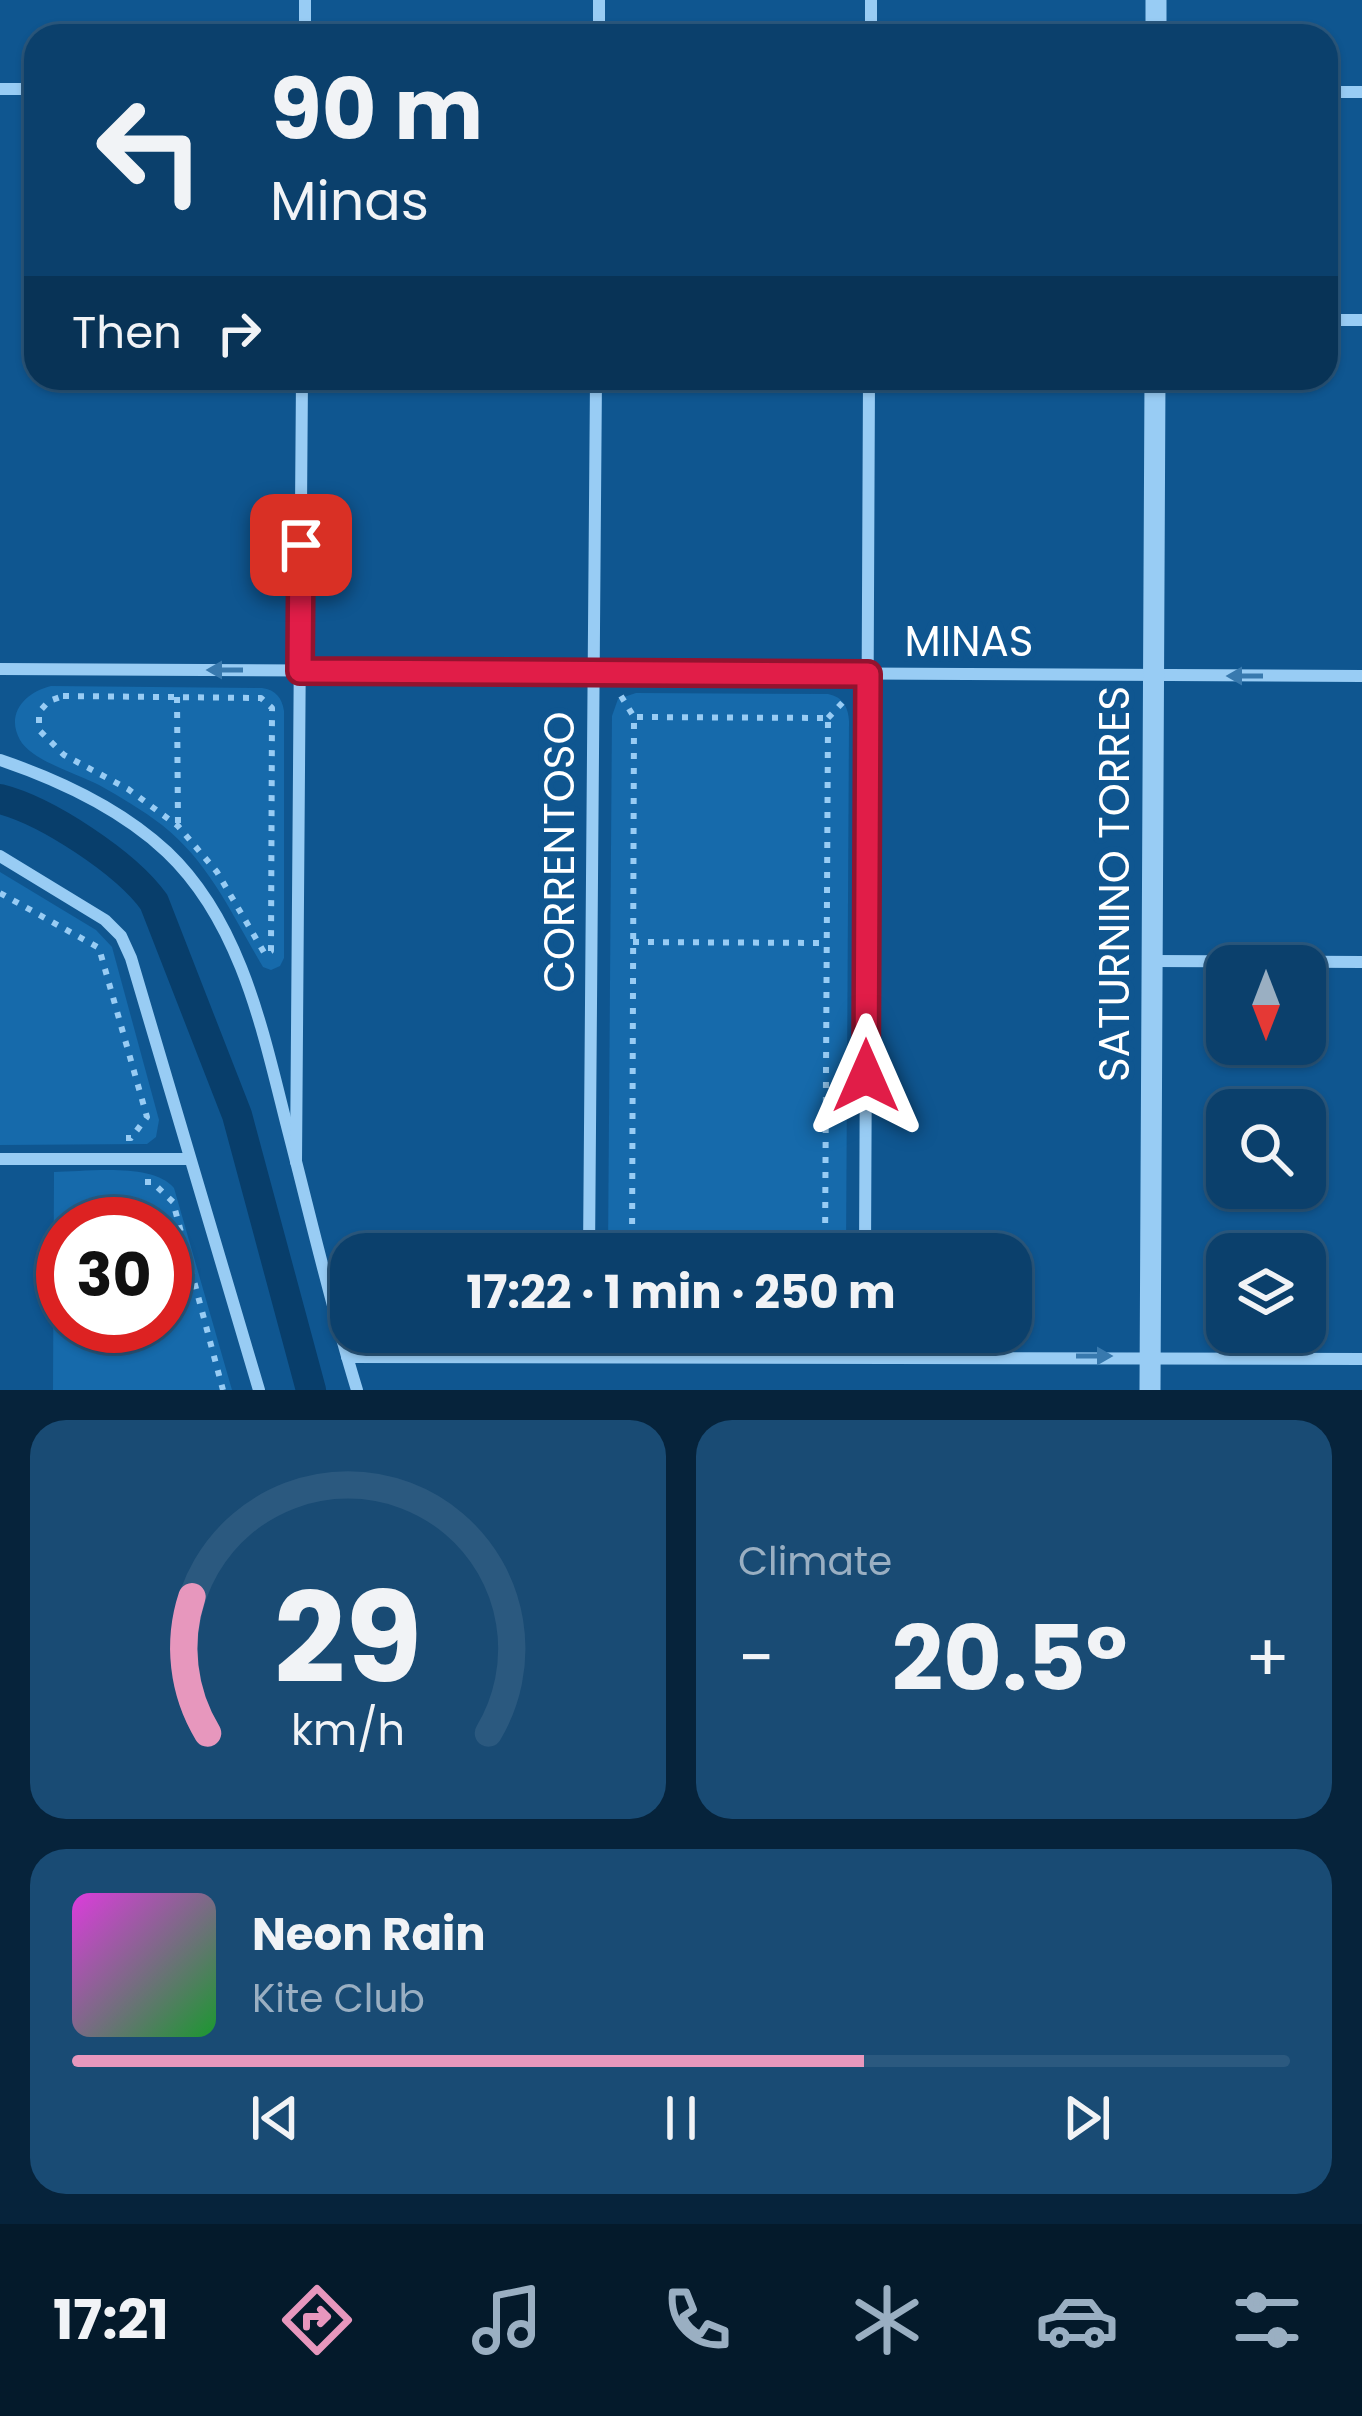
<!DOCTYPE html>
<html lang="en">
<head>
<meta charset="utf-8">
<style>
  :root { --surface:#0b406c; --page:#194b74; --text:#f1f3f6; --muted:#9aafc2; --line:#2b597f; --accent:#e797bd }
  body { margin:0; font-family:Poppins,sans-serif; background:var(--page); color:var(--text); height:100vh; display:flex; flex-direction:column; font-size:45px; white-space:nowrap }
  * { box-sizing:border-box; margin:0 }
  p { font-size:39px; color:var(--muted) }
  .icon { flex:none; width:66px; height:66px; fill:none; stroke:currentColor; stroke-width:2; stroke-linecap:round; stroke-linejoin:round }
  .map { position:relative; height:1390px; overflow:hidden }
  .side { display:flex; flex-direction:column; gap:30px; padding:30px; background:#06233b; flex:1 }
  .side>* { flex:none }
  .hud { position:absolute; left:24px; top:24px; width:1314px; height:366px; border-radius:36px; box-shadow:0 3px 9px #0004,0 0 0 3px var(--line); background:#0b406c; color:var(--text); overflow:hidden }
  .needle { width:78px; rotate:180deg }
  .controls { position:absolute; left:1206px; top:945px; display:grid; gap:24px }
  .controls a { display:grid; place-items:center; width:120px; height:120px; border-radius:24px; background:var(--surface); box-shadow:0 3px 9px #0004,0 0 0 3px var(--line); font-size:60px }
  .speed { position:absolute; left:36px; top:1197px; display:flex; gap:24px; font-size:60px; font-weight:700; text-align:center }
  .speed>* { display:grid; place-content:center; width:156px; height:156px; border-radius:50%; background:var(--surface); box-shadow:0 3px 9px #0004,0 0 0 3px var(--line); line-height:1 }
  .speed .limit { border:18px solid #d22; background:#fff; color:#111 }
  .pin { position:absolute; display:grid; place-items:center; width:102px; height:102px; color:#fff; margin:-51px; border-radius:24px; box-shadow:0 6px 18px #0006 }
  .me { position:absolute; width:132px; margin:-66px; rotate:0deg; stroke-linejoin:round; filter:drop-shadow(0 0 9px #0008) }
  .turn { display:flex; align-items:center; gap:42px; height:252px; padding:0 48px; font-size:54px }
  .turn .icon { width:156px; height:156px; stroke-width:2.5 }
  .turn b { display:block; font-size:84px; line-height:102px }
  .then { display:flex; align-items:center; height:114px; padding:0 48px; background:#0003; gap:24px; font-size:45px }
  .big { font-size:90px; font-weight:700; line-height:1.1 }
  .side .card { flex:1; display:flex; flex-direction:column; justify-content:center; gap:18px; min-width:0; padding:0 42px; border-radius:36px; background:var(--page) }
  .side .dial { align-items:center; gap:0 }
  .dial svg { height:312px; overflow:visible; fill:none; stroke:var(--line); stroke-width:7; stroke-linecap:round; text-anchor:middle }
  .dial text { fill:var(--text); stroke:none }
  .song { display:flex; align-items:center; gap:36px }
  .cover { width:144px; height:144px; border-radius:18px; background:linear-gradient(135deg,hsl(300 70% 55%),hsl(130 70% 35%)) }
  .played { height:12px; border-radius:6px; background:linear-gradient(90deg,var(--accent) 65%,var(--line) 65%) }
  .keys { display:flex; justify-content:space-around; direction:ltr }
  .heat { display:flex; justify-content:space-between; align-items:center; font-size:66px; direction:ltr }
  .side .tiles { flex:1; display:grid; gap:30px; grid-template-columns:1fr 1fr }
  .card:last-child { grid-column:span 2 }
  .trip { position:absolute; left:330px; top:1233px; width:702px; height:120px; border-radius:36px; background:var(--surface); box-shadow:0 3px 9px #0004,0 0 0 3px var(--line); font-weight:700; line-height:120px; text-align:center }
  .menu { display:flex; height:192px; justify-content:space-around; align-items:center; background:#041a2b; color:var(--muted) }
  .menu .icon { width:84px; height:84px }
  .menu .on { color:var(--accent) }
  .menu b { font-size:54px; color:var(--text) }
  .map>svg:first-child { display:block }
  .green { fill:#166aab; fill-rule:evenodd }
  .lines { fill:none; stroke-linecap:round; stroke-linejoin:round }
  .canal { stroke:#083e6b; stroke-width:30 }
  .path { stroke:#98ccf4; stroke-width:6; stroke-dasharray:6 9; stroke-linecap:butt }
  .minor { stroke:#98ccf4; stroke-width:12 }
  .tertiary { stroke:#98ccf4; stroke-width:21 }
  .oneway { fill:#3879ae }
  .route-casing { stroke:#92132f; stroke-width:30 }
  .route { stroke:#e11d48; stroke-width:21 }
  .labels { text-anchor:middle; stroke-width:12; stroke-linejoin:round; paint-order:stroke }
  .street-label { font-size:42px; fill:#fff; stroke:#0f5690 }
</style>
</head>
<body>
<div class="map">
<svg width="1362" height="1390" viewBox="0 0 1362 1390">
  <rect width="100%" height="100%" fill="#0f5690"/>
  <g class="green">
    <path d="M 51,686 L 262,688 C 276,690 282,698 284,711 L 284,958 L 280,966 L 271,970 L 263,967 C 232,915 210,863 162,825 C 142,810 121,797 99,785 C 78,774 32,761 20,740 C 5,713 26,692 51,686 Z"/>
    <path d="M 636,693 L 828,694 C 843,697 848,707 849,721 L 846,1254 L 608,1254 L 612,716 L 618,699 Z"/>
    <polygon points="0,872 96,930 112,947 159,1120 156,1137 147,1144 0,1145"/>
    <path d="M 54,1172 C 86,1172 152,1162 174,1188 L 232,1390 L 53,1390 ZM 165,1224 L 165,1326 L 63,1326 L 63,1224 Z"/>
    <polygon points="616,1332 837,1332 830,1337 818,1340 635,1338"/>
  </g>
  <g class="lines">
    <path class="canal" d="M 0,799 C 47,811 126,863 154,902 L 237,1115 L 311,1390"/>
    <g class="path">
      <polygon points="63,696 261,698 272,708 271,951 265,954 217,872 178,826 128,789 64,755 39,730 39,712 49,701"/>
      <polyline points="621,696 634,717"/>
      <polyline points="177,697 178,826"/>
      <polyline points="828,718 843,702"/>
      <polyline points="0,893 99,948 147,1117 131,1138 126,1138"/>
      <polyline points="633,942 827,943"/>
      <polyline points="145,1182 152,1182 173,1202 223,1390"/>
      <polyline points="632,1254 634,717 828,718 825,1254"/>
    </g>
    <g class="minor">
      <polyline points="305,36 305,0"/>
      <polyline points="599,36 599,0"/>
      <polyline points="871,36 871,0"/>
      <polyline points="0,89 36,89"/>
      <polyline points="1326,92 1362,92"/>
      <polyline points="1326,320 1362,320"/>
      <polyline points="0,669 1362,676"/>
      <path d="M 0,760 C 59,780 121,809 167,852 C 243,924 264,1037 289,1134 C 311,1219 331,1306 357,1390"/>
      <polyline points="0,856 105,920 121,936 131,958 259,1390"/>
      <polyline points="1153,961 1362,962"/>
      <polyline points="0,1159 190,1159"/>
      <polyline points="296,1162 302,378"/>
      <polyline points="589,1254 596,378"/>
      <polyline points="865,1254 869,378"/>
      <polyline points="864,1356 864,1332"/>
      <polyline points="347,1357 1362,1359"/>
      <polyline points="588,1357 588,1332"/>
    </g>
    <g class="tertiary">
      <polyline points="1156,36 1156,0"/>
      <polyline points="1150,1390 1155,378"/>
    </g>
  </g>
  <defs><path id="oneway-solid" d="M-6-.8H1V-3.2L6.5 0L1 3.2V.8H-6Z" transform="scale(3)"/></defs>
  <g class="oneway">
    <use href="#oneway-solid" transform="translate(225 670) rotate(-180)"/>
    <use href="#oneway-solid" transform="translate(1245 676) rotate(-180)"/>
    <use href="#oneway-solid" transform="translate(1094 1356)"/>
  </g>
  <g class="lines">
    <g class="route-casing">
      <polyline id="route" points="301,545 300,671 868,674 866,1076"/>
    </g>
    <use href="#route" class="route"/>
  </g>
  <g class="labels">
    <g class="street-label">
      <text x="969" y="656">MINAS</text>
      <text transform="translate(559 852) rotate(-90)" y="15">CORRENTOSO</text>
      <text transform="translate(1114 884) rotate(-90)" y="15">SATURNINO TORRES</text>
    </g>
  </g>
</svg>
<div class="controls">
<a><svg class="needle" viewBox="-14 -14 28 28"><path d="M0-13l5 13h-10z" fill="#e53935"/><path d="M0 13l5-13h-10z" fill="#9aafc2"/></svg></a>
<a><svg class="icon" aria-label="search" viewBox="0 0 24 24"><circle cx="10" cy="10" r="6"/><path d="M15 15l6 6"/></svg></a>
<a><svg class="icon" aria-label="layers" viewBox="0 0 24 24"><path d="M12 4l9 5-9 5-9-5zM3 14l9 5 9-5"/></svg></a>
</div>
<div class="speed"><div class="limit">30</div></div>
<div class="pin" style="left:301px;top:545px;background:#d93025"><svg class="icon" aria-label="arrive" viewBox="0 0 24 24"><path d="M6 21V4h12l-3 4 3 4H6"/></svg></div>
<svg class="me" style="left:866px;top:1076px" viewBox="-20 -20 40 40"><path d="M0-17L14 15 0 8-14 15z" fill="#e11d48" stroke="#fff" stroke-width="4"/></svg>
<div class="trip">17:22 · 1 min · 250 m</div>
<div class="hud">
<div class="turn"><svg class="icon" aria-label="left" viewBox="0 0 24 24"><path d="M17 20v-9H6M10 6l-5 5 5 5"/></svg><div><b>90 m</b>Minas</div></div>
<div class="then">Then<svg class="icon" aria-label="right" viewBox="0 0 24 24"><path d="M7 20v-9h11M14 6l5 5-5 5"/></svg></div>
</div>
</div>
<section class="side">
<div class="tiles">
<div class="card dial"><svg viewBox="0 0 100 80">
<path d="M14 69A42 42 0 1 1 86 69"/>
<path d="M14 69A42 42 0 0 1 10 34" stroke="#e797bd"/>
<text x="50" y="56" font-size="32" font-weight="700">29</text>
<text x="50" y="72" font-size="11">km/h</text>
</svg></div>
<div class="card"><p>Climate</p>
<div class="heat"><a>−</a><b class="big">20.5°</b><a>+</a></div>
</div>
<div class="card">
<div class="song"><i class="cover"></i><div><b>Neon Rain</b><p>Kite Club</p></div></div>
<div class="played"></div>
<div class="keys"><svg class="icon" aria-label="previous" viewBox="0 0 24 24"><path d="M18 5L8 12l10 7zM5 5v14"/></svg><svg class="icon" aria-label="pause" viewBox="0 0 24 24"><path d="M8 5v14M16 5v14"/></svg><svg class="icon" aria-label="next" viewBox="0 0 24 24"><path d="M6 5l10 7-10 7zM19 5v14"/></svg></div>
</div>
</div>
</section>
<nav class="menu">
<b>17:21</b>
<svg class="icon on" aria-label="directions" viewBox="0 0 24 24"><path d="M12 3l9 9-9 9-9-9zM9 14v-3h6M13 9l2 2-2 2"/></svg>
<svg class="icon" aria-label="music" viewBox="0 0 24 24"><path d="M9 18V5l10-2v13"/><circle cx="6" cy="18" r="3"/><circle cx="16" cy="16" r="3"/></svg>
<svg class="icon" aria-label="phone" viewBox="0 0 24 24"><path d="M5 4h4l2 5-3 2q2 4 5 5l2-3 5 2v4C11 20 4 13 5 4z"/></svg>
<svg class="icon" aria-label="climate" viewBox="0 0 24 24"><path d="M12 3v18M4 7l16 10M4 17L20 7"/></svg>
<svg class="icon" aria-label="car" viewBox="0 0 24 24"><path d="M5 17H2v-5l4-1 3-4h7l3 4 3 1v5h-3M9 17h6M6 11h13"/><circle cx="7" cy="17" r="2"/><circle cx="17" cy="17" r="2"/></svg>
<svg class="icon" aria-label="filters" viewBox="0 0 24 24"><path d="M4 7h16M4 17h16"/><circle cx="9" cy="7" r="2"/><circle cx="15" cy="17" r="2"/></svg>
</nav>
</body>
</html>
